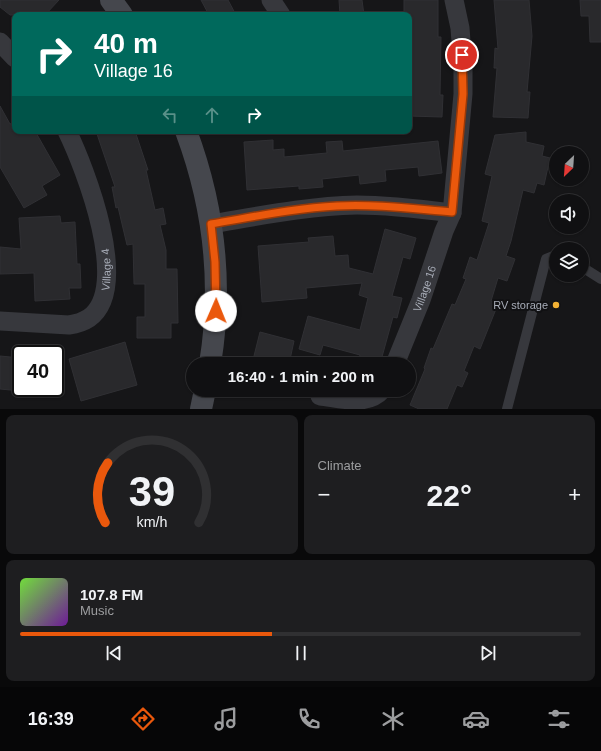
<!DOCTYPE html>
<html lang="en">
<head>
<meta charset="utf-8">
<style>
  :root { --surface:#101012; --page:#1e1e20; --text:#f1f3f6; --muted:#9c9d9f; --line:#303032; --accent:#ea580c }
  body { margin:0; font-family:Arial,sans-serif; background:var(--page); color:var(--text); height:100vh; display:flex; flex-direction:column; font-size:15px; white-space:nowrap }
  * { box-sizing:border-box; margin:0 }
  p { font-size:13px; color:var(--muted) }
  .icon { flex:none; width:22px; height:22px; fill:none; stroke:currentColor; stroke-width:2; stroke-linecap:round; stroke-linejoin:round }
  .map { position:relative; height:409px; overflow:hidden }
  .sheet { display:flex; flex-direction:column; gap:6px; padding:6px; background:#09090a; flex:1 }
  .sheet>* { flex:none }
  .hud { position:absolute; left:12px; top:12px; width:400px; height:122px; border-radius:8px; box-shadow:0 1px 3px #0004,0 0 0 1px var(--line); background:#00695c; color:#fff; overflow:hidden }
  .needle { width:26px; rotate:205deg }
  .tools { position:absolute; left:549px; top:146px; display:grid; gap:8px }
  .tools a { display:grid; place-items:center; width:40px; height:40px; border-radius:50%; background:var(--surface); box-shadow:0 1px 3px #0004,0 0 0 1px var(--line); font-size:20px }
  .speed { position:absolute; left:12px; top:345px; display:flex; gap:8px; font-size:20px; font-weight:700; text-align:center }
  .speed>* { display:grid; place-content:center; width:52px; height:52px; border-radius:50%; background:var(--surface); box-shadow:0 1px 3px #0004,0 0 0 1px var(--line); line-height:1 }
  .speed .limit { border:2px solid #111; border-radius:6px; background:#fff; color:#111 }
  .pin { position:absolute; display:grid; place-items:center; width:34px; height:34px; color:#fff; margin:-17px; border:2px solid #fff; border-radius:50%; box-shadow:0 1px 4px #0007 }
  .me { position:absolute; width:44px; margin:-22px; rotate:1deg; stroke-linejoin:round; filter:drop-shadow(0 0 3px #0008) }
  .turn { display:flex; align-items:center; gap:14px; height:84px; padding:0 16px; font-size:18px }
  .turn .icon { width:52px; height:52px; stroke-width:2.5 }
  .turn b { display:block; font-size:28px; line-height:34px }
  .lanes { display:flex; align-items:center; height:38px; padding:0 16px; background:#0003; justify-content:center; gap:20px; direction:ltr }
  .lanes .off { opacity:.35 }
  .big { font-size:30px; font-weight:600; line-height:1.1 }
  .sheet .widget { flex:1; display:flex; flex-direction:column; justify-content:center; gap:6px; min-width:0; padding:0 14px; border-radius:8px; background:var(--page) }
  .sheet .dial { align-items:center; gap:0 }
  .dial svg { height:104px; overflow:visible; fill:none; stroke:var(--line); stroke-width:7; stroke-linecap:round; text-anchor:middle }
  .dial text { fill:var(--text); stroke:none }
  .song { display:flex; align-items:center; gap:12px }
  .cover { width:48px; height:48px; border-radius:6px; background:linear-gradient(135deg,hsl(100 70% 55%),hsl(280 70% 35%)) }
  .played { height:4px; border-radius:2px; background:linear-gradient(90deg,var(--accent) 45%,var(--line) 45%) }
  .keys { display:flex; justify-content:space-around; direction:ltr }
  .heat { display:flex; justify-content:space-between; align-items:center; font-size:22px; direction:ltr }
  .sheet .tiles { flex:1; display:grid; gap:6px; grid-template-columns:1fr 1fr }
  .widget:last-child { grid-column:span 2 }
  .trip { position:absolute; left:186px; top:357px; width:230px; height:40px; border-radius:20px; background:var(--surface); box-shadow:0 1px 3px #0004,0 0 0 1px var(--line); font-weight:600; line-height:40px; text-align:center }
  .tabs { display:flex; height:64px; justify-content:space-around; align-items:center; background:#060607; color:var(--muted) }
  .tabs .icon { width:28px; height:28px }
  .tabs .current { color:var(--accent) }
  .tabs b { font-size:18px; color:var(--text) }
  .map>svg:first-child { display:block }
  .building { fill:#29292c; stroke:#303034 }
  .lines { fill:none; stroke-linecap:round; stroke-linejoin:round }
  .lane { stroke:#37383d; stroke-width:10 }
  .street { stroke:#37383d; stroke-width:19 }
  .secondary { stroke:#45474d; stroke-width:22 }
  .route-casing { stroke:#983908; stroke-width:10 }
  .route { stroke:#ea580c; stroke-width:7 }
  .poi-dot { fill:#f2b134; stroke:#111113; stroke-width:1.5 }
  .labels { text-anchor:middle; stroke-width:4; stroke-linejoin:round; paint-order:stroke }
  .street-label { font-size:11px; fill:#a8adb8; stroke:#111113 }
  .poi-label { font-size:11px; fill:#a8adb8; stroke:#111113; text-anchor:end }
</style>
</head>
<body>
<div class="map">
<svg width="601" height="409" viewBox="0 0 601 409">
  <rect width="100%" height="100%" fill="#161618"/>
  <g class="building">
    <polygon points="0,0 59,0 45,15 10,15 0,7"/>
    <polygon points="201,0 228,0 236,15 209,15"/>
    <polygon points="339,0 362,0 364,15 340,15"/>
    <polygon points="404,0 438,0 438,37 441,37 440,95 443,95 442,117 409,116 409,15 404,15"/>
    <polygon points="494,0 529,0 532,36 527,92 530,92 528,118 493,117 497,68 494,68 495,48 498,49"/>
    <polygon points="580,0 601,0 601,42 590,42 589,16 581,16"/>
    <polygon points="0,106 10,124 15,122 15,131 35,131 60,175 42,186 47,195 24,208 0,167"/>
    <polygon points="96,131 135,131 148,170 146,170 155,210 163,208 166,224 160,225 166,250 166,269 177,269 178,323 171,323 171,338 137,338 137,317 145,317 145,284 134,284 133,244 127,245 118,207 116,208 112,187 115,187"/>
    <polygon points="526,132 526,142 544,146 542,156 550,158 544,185 537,183 534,193 523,190 511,241 506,256 515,259 507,281 498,278 491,301 498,304 480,349 474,346 464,371 468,373 462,387 457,385 447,409 419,409 410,405 425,369 424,368 431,348 433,349 452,304 455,305 466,279 463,278 470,257 477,260 489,223 482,221 492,176 485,174 495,135"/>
    <polygon points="273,140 273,150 284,149 284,157 327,153 326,142 342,141 343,151 438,141 442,173 419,176 418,167 385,170 386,181 360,184 359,175 322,179 323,187 299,189 299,186 247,190 244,142"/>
    <polygon points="60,216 61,223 75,222 77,264 80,264 81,288 69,288 70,299 35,301 34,273 0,274 0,247 21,249 19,218"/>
    <polygon points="385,229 416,238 410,259 403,257 392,296 402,298 397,318 393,317 380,364 357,364 360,355 323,345 320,355 299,349 308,316 360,330 368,298 359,295 362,283 306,288 307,298 262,302 258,246 309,242 308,238 333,236 335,256 348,255 349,268 373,274"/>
    <polygon points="260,332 294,341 289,364 252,364"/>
    <polygon points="125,342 137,385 81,401 69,359"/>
    <polygon points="0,356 21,358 21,391 0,389"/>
  </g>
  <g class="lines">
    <g class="lane">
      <polyline points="582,267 601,279"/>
      <polyline points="507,409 546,259 556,255"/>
    </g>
    <g class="street">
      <polyline points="271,0 281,15"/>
      <polyline points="0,42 15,58"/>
      <path d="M 211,224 C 259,216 308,206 357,205 C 389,205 421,209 452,213"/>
      <path id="s1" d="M 0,321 L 69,325 C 76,324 83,322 89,318 C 132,288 85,168 67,131"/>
      <path id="s2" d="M 395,364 L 421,300 L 444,231 L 452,213 L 463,94 L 463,68 L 460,28 L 454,0"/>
      <path d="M 320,396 C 339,398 367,407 382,390"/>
    </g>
    <g class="secondary">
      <polyline points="111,0 122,15"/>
      <path d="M 186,131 C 214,206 223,285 210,364"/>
      <polyline points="201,409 205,390"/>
    </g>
  </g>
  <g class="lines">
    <g class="route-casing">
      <path id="route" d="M 216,311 L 215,262 L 211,224 C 253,217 295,208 337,206 C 376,204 414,209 452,212 L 463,94 L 462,55"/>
    </g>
    <use href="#route" class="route"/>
  </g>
  <circle class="poi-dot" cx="556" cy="305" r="4"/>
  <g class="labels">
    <g class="street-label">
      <text dy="4" stroke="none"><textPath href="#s1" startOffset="144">Village 4</textPath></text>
      <text dy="4" stroke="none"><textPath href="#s2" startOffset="81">Village 16</textPath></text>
    </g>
    <g class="poi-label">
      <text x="548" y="309">RV storage</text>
    </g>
  </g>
</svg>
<div class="tools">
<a><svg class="needle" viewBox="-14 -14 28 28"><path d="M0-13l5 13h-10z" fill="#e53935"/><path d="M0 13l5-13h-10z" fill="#9c9d9f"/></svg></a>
<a><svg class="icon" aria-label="sound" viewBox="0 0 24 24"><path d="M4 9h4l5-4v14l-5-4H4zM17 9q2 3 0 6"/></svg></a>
<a><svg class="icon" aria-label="layers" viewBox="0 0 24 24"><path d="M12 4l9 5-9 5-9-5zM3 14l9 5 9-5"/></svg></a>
</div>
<div class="speed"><div class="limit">40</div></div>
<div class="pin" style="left:462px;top:55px;background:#d93025"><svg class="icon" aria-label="arrive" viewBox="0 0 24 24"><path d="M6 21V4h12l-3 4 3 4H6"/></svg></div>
<svg class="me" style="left:216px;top:311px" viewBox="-20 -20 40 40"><circle r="19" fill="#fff"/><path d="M0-13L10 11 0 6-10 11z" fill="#ea580c"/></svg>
<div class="trip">16:40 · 1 min · 200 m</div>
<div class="hud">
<div class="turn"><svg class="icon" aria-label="right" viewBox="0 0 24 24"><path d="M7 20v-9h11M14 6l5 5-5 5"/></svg><div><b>40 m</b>Village 16</div></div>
<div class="lanes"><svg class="icon off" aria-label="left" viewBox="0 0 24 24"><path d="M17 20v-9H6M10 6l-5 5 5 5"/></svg><svg class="icon off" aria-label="ahead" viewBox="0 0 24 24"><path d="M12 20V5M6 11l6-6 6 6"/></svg><svg class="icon" aria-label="right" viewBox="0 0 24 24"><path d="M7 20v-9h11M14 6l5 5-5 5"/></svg></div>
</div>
</div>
<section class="sheet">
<div class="tiles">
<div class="widget dial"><svg viewBox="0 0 100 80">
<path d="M14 69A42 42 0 1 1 86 69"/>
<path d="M14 69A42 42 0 0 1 16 23" stroke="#ea580c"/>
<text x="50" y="56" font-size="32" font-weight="700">39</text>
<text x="50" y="72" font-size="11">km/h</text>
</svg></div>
<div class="widget"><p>Climate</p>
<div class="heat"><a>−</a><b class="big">22°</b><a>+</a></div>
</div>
<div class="widget">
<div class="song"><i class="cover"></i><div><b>107.8 FM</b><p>Music</p></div></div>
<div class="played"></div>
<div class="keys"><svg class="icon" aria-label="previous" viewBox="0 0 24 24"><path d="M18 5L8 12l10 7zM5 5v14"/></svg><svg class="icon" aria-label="pause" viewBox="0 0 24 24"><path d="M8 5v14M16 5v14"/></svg><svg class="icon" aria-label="next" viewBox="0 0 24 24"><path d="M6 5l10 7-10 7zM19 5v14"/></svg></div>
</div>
</div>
</section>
<nav class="tabs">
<b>16:39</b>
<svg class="icon current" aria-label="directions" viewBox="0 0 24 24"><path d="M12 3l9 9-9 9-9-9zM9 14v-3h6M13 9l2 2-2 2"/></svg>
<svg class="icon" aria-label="music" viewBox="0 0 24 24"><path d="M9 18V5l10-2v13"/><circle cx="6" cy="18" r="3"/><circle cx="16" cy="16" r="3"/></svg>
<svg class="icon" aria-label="phone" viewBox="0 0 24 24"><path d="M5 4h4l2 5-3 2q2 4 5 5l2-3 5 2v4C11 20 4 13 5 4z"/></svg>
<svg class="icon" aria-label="climate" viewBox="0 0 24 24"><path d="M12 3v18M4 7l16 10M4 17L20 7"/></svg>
<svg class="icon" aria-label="car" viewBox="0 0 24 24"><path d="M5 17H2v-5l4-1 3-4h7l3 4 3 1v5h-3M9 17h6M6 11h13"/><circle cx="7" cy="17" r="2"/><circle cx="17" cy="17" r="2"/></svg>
<svg class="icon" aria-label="filters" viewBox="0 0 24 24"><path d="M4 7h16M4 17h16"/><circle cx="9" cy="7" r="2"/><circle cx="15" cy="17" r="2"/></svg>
</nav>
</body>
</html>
